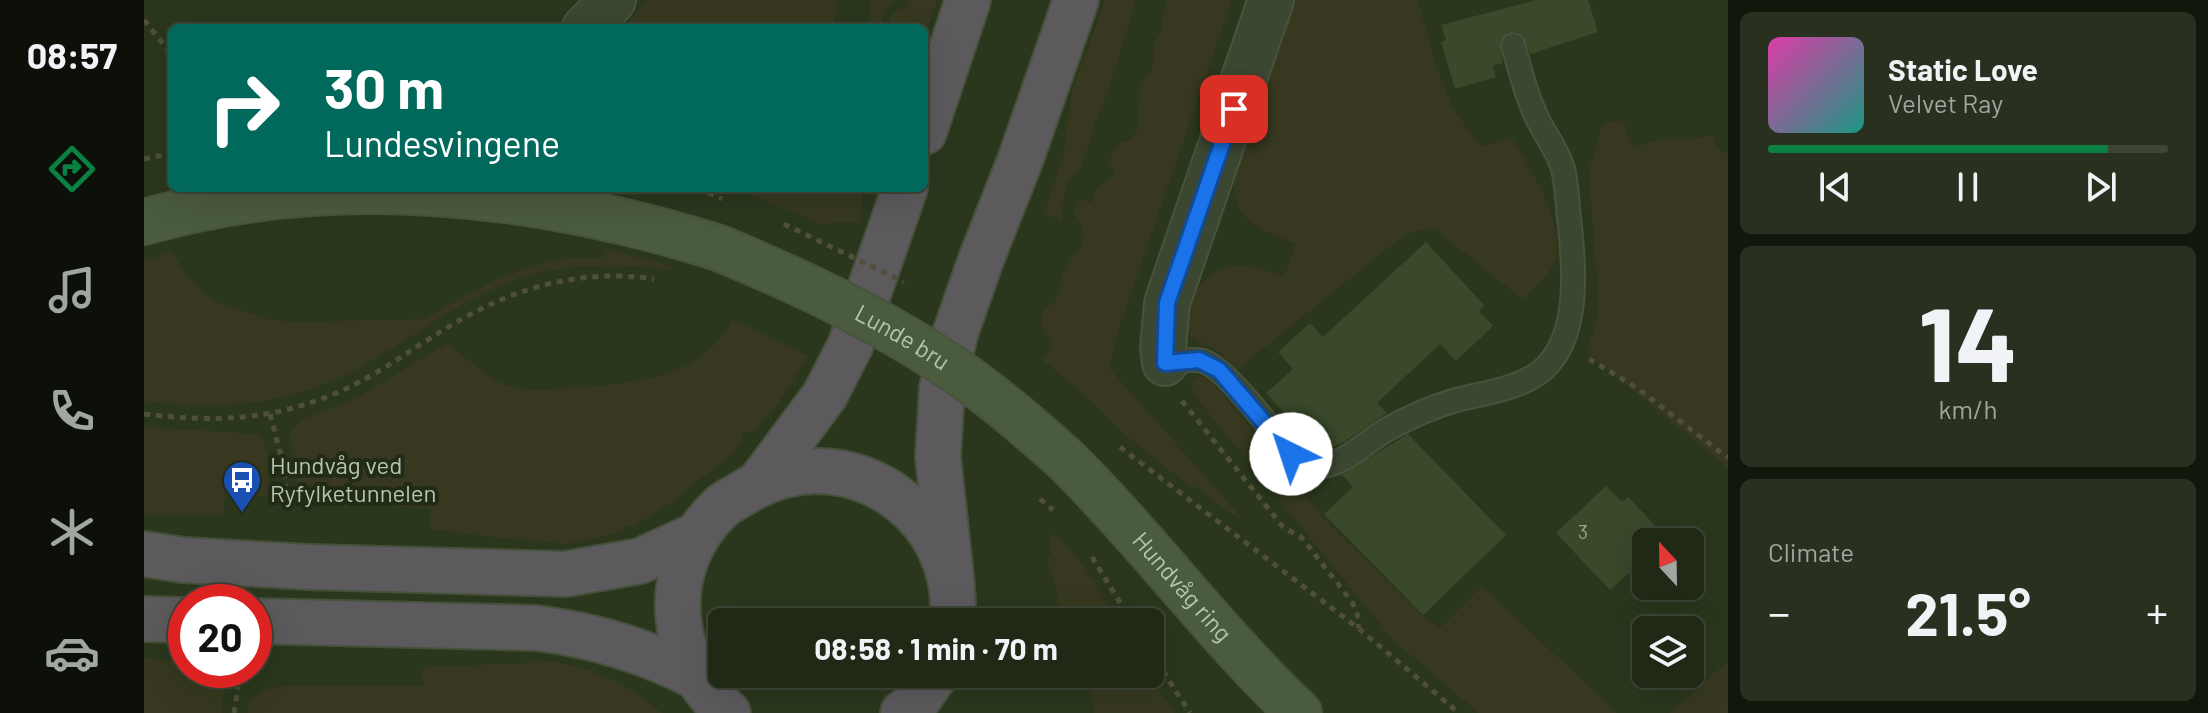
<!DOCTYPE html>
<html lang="en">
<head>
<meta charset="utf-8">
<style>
  :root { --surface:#202916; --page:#28311f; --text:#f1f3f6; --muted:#a2a6a1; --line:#3d4535; --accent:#0b8043 }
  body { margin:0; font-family:Barlow,sans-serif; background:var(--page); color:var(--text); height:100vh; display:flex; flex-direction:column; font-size:30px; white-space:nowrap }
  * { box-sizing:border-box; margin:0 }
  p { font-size:26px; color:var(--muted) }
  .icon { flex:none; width:44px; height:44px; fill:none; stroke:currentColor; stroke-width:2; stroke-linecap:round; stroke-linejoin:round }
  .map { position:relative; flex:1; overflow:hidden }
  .side { display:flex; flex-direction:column; gap:12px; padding:12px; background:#12170c; width:480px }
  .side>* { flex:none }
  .banner { position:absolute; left:24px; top:24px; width:760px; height:168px; border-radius:12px; box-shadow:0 8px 32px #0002,0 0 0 2px var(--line); background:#00695c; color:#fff; overflow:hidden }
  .needle { width:52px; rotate:338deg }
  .controls { position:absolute; left:1488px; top:528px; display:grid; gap:16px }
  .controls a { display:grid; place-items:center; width:72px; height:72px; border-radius:12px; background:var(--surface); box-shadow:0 8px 32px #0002,0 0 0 2px var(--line); font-size:40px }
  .speed { position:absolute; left:24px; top:584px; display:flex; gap:16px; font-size:40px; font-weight:700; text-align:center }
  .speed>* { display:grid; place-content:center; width:104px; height:104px; border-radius:50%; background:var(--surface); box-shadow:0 8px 32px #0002,0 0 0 2px var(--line); line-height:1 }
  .speed .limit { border:12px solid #d22; background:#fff; color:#111 }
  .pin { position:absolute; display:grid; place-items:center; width:68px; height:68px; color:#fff; margin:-34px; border-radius:16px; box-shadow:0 4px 12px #0006 }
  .me { position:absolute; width:88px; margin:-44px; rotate:319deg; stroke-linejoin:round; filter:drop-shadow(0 0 6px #0008) }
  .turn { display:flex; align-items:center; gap:28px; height:168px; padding:0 24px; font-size:36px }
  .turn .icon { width:104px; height:104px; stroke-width:2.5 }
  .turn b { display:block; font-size:56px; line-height:68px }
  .big { font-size:60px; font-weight:700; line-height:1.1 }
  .side .tile { flex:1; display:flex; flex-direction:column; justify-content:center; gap:12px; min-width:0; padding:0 28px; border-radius:12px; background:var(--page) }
  .side .dial { align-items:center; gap:0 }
  .dial b { font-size:104px; line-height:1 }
  .song { display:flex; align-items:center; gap:24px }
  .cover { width:96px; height:96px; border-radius:12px; background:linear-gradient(135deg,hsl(320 70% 55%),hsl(170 70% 35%)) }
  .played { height:8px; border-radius:4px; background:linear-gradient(90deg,var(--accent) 85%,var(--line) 85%) }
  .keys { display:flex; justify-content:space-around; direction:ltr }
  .heat { display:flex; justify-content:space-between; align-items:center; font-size:44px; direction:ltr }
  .trip { position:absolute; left:564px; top:608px; width:456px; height:80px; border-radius:12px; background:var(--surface); box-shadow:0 8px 32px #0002,0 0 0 2px var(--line); font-weight:700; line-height:80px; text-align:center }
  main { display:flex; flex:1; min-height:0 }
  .tabs { display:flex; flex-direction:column; width:144px; justify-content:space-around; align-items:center; background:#0d1009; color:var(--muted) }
  .tabs .icon { width:56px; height:56px }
  .tabs .current { color:var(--accent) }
  .tabs b { font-size:36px; color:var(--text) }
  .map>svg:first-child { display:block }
  .green { fill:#37381f }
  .building { fill:#39492a }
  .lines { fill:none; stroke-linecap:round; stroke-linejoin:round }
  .service-casing { stroke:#48533d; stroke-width:26 }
  .minor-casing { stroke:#48533d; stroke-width:48 }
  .secondary-casing { stroke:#48533d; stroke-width:48 }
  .trunk-casing { stroke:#46513c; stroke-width:48 }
  .path { stroke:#505038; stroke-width:5; stroke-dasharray:6 6; stroke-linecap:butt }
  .service { stroke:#3c4731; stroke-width:22 }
  .minor { stroke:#3c4731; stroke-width:44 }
  .secondary { stroke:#4b5b3e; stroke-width:44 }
  .trunk { stroke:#5d5a5e; stroke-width:44 }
  .secondary-bridge-casing { stroke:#48533d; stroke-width:48; stroke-linecap:butt }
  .path-bridge { stroke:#505038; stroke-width:5; stroke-dasharray:6 6; stroke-linecap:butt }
  .secondary-bridge { stroke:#4b5b3e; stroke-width:44 }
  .route-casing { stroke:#114b97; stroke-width:20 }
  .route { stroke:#1a73e8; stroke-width:14 }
  .labels { text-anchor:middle; stroke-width:8; stroke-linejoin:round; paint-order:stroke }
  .number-label { font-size:20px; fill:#96a589 }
  .street-label { font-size:24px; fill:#b6c5aa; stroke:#212b17 }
  .poi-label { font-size:24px; fill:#b6c5aa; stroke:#212b17; text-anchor:start }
</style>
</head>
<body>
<main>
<nav class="tabs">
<b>08:57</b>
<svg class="icon current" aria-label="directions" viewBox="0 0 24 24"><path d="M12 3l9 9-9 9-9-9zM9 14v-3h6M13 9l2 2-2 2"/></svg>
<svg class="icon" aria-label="music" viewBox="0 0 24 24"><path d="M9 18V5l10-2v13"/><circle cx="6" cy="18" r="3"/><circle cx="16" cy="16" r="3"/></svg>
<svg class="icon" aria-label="phone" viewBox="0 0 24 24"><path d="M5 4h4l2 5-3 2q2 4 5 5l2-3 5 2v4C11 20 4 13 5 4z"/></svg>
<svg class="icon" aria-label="climate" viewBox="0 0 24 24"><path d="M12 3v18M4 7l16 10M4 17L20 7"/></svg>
<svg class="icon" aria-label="car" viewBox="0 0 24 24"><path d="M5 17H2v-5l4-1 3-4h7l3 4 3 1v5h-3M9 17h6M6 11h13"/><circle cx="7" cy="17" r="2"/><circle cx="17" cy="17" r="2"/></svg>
</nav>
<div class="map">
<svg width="1584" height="713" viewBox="0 0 1584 713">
  <rect width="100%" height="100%" fill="#2a371d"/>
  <g class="green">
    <polygon points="504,0 693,0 689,28 479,28"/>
    <polygon points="727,0 751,0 740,12 737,28 724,28"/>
    <polygon points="766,0 793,0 780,39 780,28 745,28 746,15 762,7"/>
    <polygon points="961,0 992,0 965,89 952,121 937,169 922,183 917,221 900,213 920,153 928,91"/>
    <path d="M 1024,0 L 1088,0 L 973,334 L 965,368 L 1097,517 L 1095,519 L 1050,486 L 1047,488 L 979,433 L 951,404 L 898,359 L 908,347 C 905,337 896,330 897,318 C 898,308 909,306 913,298 C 917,292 914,287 917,280 C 920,271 925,267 928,257 C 945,244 942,227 929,212 L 934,199 L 948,203 C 949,186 955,185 969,177 L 970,171 L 964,162 L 977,141 L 984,142 L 994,130 L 996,83 L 1008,71 L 1011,42 L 1018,30 L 1018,20 Z"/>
    <path d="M 1145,0 L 1274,0 L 1289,57 L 1308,107 L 1336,147 L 1368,138 C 1386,169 1427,230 1408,267 C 1402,278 1387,290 1378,299 L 1291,229 L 1273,230 L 1254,240 L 1093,370 L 1074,351 L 1047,337 C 1030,308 1060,270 1090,266 C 1107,264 1124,271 1140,276 L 1152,244 C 1111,227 1081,219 1093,165 Z"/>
    <polygon points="1474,120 1480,122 1486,142 1492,147 1517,139 1543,140 1569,135 1572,145 1579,153 1584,153 1584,468 1443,353 1453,317 1453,278 1444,163 1450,156 1458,125"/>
    <polygon points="582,188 719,188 716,225 706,222 677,224 592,189 591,192"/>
    <path d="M 462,249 L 530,267 L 526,270 C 463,261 400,263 342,292 C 284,320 235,365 173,387 C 116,408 60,408 0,401 L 0,261 L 28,252 L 42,274 L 58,292 L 77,304 L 127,320 L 152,322 L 279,319 L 355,278 L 379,269 L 421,258 L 459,258 Z"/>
    <path d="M 588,319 L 664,356 L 635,402 L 610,431 L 598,434 L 597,443 L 588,454 L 529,501 L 489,527 L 481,525 L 478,532 L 424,544 L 348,537 L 287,529 L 287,509 L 167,500 L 158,495 L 154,488 L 146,434 L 157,420 L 214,397 L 304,343 C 322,357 342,379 364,386 C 383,392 407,389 426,388 C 484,384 560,380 588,319 Z"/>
    <polygon points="1054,376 1061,377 1073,388 1180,519 1279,617 1296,628 1338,586 1473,713 1335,713 1249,640 1057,404 1048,389 1049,380"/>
    <polygon points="0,427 112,434 119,439 121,444 127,491 123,496 113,496 113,484 82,482 79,515 0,515"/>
    <polygon points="912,533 940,566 973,622 916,622 914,596 903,559 907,554 905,539"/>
    <polygon points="0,657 42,664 42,670 67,670 80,686 77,713 0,713"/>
    <polygon points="1584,661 1584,713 1526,713"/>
    <path d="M 411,662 C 451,669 488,685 518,713 L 103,713 C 108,692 118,691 135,686 L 279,686 L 279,667 Z"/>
    <polygon points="937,674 1005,674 1031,713 950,713 945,687"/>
  </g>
  <g class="building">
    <polygon points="1392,0 1444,0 1454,32 1386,54 1379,36 1373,32 1364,32 1356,41 1359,63 1349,66 1352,77 1311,89 1297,42 1302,40 1297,25"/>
    <polygon points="1282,242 1340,305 1335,311 1349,326 1312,361 1296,344 1233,403 1243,413 1200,442 1176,452 1122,393 1149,369 1134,352 1166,323 1179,337"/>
    <polygon points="1264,434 1362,535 1279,615 1180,514 1209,487 1198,475"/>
    <polygon points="1462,486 1478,502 1484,497 1524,539 1520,542 1502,542 1502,558 1466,590 1412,533"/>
  </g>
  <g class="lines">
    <g class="service-casing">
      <path id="service" d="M 1021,363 C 1033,361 1046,358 1059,361 C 1083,369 1129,432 1147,454 C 1181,485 1211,449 1242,430 C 1264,418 1285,408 1309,401 C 1334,394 1362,391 1385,379 C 1440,351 1430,267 1425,217 C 1423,201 1423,184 1419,169 C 1414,151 1402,136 1394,120 C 1382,96 1376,69 1369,45"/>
    </g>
    <g class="minor-casing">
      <g id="minor">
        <polyline points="441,28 469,0"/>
        <polyline points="1021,363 1019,348 1023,303 1127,0"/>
      </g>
    </g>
    <g class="secondary-casing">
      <g id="secondary">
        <path d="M 0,222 C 188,168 391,190 575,248"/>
        <path id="s1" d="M 922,460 C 1004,541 1071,634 1155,713"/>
      </g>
    </g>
    <g class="trunk-casing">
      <g id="trunk">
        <polyline points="780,132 824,0"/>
        <polyline points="617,481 681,395 706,346 761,188"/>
        <polyline points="0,554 39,560 166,567 422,574 496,561 553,535"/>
        <polyline points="808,586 794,457 798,388 812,331 838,257 877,158 932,0"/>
        <polyline points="0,619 42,620"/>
        <path d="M 110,621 L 392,628 C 449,635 500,650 551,676"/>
        <path d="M 584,713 C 522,659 515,566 576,508 C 581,503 589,499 596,495 C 653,458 719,464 769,511 C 798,539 813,582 808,622"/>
        <polyline points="759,713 771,704 792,674"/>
      </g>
    </g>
    <g class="path">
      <polyline points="0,20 28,55"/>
      <polyline points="0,159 28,153"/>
      <polyline points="553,188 578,199"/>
      <polyline points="1445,359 1493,388 1584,458"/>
      <polyline points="1038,401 1139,527 1158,538 1208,602 1215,619 1214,628"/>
      <path d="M 0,414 C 67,422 122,421 185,396 C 227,380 263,352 301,329 C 365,289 434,268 510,279"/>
      <polyline points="126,414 139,463 143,499"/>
      <polyline points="976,447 1214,628 1315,713"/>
      <polyline points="948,557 988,622"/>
      <polyline points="1006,651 1046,713"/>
      <polyline points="90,713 94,687"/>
    </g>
    <use href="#service" class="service"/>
    <use href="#minor" class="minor"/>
    <use href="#secondary" class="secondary"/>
    <use href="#trunk" class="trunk"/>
    <g class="secondary-bridge-casing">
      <g id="secondary-bridge">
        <path id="s2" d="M 575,248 C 664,285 750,326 828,382 C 861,406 892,433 922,460"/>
      </g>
    </g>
    <g class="path-bridge">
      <polyline points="640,224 760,282"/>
      <polyline points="896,499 909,510"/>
    </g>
    <use href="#secondary-bridge" class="secondary-bridge"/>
  </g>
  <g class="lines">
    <g class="route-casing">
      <polyline id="route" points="1090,109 1023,303 1021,363 1055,360 1075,370 1147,454"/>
    </g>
    <use href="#route" class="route"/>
  </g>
  <defs>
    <g id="bus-pin" transform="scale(2)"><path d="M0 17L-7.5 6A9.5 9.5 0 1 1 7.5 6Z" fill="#1a4fb4" stroke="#212b17"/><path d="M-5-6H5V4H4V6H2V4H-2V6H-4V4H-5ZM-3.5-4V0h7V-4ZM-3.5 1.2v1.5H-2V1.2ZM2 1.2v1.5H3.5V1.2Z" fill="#fff"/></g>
  </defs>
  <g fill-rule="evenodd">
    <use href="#bus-pin" x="98" y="480"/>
  </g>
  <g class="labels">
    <g class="number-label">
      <text x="1439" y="539">3</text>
    </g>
    <g class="street-label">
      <text dy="8" stroke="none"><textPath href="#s2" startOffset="204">Lunde bru</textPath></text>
      <text dy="8" stroke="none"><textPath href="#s1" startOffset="172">Hundvåg ring</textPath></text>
    </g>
    <g class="poi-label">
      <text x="126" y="474">Hundvåg ved<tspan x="126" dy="28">Ryfylketunnelen</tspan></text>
    </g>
  </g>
</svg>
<div class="controls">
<a><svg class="needle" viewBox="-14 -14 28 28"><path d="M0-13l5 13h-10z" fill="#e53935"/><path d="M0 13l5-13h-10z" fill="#a2a6a1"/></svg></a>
<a><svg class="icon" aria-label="layers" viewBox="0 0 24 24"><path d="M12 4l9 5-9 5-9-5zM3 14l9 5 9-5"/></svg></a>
</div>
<div class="speed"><div class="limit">20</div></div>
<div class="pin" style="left:1090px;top:109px;background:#d93025"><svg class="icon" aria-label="arrive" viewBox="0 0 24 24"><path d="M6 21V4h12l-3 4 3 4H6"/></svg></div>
<svg class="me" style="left:1147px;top:454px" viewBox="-20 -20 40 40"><circle r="19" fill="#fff"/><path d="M0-13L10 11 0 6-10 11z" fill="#1a73e8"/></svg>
<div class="trip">08:58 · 1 min · 70 m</div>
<div class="banner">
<div class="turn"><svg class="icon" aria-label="right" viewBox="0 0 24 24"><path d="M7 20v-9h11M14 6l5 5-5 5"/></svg><div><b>30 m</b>Lundesvingene</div></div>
</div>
</div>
<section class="side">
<div class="tile">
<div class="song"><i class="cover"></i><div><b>Static Love</b><p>Velvet Ray</p></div></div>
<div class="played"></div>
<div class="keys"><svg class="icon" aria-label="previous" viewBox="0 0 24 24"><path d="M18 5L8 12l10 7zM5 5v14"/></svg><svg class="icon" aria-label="pause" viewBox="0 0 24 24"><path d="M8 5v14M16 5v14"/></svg><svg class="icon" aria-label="next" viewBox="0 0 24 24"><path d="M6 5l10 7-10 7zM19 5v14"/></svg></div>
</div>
<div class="tile dial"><b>14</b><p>km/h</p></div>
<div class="tile"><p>Climate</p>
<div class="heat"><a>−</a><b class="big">21.5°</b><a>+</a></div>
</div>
</section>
</main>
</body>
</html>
